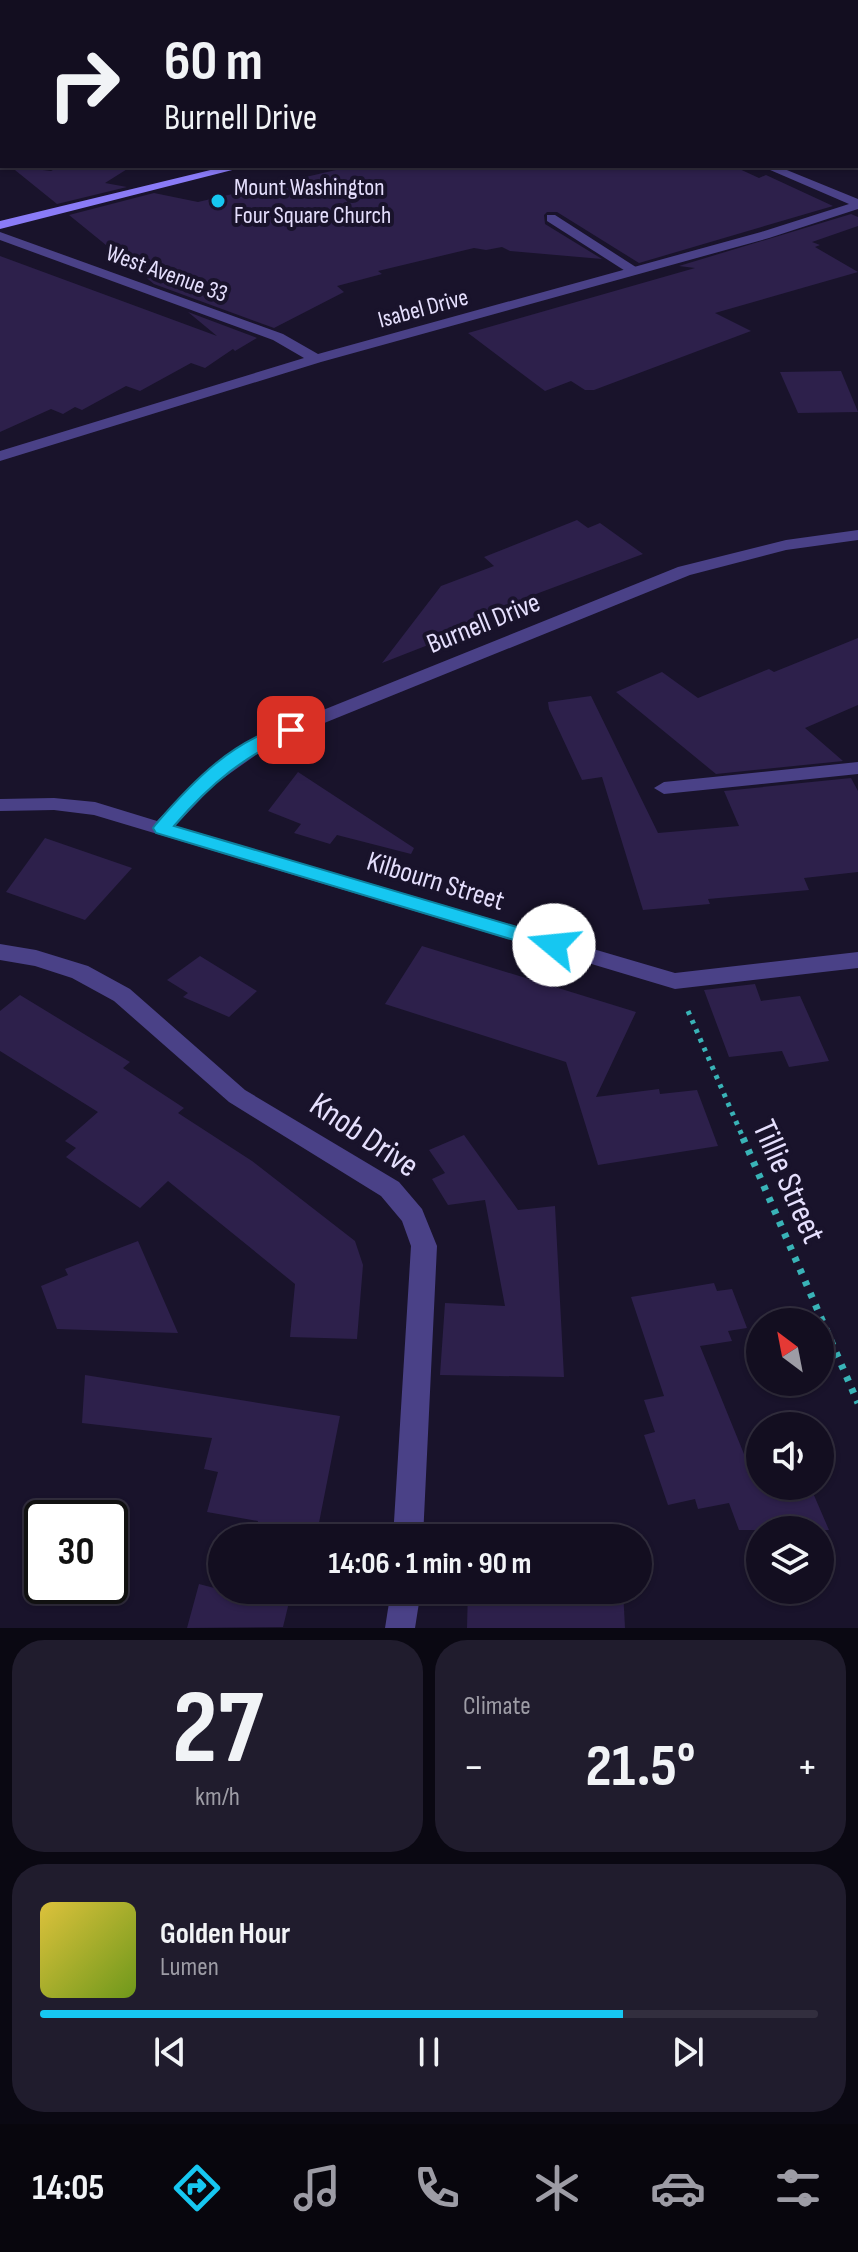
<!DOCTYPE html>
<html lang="en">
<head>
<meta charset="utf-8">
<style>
  :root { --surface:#130e20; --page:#201c2d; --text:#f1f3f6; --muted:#9d9ca5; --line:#322e3e; --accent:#16c7f1 }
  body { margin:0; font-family:"Sofia Sans Condensed",sans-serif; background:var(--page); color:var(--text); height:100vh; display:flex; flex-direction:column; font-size:30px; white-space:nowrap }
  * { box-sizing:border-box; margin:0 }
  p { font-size:26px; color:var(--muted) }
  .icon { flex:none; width:44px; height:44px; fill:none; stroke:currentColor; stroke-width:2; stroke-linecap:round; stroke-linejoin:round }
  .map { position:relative; height:1628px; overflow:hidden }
  .details { display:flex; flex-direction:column; gap:12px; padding:12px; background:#0a0812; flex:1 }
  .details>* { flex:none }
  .hud { position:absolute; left:0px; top:0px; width:858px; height:168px; box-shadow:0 2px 6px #0004,0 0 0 2px var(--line); background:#130e20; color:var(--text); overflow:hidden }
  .needle { width:52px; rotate:328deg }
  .tools { position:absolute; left:746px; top:1308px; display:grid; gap:16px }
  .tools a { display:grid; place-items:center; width:88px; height:88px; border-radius:50%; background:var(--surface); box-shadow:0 2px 6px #0004,0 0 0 2px var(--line); font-size:40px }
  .speed { position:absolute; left:24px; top:1500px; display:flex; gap:16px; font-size:40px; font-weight:700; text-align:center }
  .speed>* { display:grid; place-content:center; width:104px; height:104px; border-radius:50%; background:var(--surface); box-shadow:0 2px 6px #0004,0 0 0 2px var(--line); line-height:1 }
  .speed .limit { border:4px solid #111; border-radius:12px; background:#fff; color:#111 }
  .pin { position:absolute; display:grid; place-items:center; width:68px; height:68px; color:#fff; margin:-34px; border-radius:16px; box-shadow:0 4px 12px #0006 }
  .me { position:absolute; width:88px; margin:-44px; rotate:287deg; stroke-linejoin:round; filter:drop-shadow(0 0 6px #0008) }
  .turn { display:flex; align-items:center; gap:28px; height:168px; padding:0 32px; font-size:36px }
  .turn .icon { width:104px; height:104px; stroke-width:2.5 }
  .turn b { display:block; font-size:56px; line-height:68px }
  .big { font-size:60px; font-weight:700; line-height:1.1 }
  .details .card { flex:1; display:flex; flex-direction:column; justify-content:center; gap:12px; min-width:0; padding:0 28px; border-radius:32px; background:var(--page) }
  .details .dial { align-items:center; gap:0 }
  .dial b { font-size:104px; line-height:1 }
  .song { display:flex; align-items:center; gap:24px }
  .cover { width:96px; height:96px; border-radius:12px; background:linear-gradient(135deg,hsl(50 70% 55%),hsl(80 70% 35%)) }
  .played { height:8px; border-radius:4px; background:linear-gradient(90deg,var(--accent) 75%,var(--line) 75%) }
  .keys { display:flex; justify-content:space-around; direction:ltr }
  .heat { display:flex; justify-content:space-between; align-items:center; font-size:44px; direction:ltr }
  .details .tiles { flex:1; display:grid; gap:12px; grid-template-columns:1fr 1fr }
  .card:last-child { grid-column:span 2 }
  .trip { position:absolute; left:208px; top:1524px; width:444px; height:80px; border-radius:40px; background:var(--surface); box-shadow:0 2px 6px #0004,0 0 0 2px var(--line); font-weight:700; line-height:80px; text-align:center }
  .tabs { display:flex; height:128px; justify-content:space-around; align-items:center; background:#08060d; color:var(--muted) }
  .tabs .icon { width:56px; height:56px }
  .tabs .active { color:var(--accent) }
  .tabs b { font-size:36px; color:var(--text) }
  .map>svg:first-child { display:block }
  .building { fill:#2d204b }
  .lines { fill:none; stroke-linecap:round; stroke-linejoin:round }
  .path-far1 { stroke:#39b3b7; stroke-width:5; stroke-dasharray:4 6; stroke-linecap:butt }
  .path { stroke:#39b3b7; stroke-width:7; stroke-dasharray:5 8; stroke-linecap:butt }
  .lane { fill:#4a4187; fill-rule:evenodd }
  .street { fill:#4a4187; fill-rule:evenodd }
  .secondary { fill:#8a7bf7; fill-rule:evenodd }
  .route { fill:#16c7f1; stroke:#0e819d; stroke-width:2 }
  .poi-dot { fill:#16c7f1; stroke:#19132b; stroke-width:3 }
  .labels { text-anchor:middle; stroke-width:8; stroke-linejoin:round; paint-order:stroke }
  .far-poi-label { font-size:24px; fill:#e5dffd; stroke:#19132b; text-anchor:start }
  .far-street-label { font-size:24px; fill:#e5dffd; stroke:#19132b }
  .street-label { font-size:28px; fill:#e5dffd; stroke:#19132b }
  .near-street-label { font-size:34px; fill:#e5dffd; stroke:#19132b }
</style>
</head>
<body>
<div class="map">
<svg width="858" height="1628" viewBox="0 0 858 1628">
  <rect width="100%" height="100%" fill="#19132b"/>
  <g class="building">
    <polygon points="10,166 51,171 60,166 132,166 105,183 127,187 57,204"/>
    <polygon points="353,166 733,166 759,178 766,175 833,206 639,263 557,212 547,212 544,215 545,224 602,259 510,251 502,247 486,250 474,248 378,271 382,274 337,286 344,292 274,328 154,284 69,215 154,193 198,202"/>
    <polygon points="851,214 858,217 858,226 812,242 820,245 815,247 858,272 715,313 751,331 594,390 585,390 571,381 545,391 468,333 695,268 679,266"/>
    <polygon points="0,256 217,336 188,312 257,338 235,351 233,349 205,368 191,363 140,391 126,386 82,410 75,407 63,414 51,409 0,432"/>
    <polygon points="841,371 858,412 798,413 780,372"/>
    <polygon points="577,520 588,528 600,523 643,554 520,600 528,606 382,663 441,586 494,566 484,557"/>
    <polygon points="858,638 858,705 805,728 843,761 716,774 616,692 662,672 698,698 769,669 774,672"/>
    <polygon points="591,696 658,833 739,826 724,791 851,778 858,791 858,872 804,878 809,890 708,899 710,904 643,910 602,777 582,780 549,709 548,702"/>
    <polygon points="298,772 414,848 411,854 337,835 330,844 294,833 301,824 268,811"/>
    <polygon points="45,838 132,868 85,920 6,892"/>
    <polygon points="422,946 636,1012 596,1097 659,1089 660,1094 697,1090 718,1146 598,1165 566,1062 385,1004"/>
    <polygon points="200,956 257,991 229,1017 183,997 188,993 167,980"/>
    <polygon points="755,984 761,1001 800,996 829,1061 789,1067 782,1051 729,1057 704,990"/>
    <polygon points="20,995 130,1062 123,1068 184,1108 178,1113 252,1161 355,1241 363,1265 357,1339 290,1337 295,1284 168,1181 140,1208 66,1157 76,1148 65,1141 98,1112 0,1051 0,1011"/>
    <polygon points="464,1135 518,1210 555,1206 564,1377 440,1375 445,1303 505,1306 485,1200 448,1205 432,1179 445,1173 429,1150"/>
    <polygon points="138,1241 178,1333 57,1329 41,1286 68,1275 65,1269"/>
    <polygon points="714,1283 717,1291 732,1289 747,1328 728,1331 732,1341 700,1346 757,1486 810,1486 829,1530 739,1530 729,1503 698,1509 695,1499 668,1505 644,1435 655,1432 644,1400 664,1396 631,1297"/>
    <polygon points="85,1375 340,1416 316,1538 254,1538 258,1521 207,1512 218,1472 204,1469 212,1438 82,1423"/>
    <polygon points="199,1584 222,1590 292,1590 283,1627 187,1628"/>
    <polygon points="468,1590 623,1590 625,1628 467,1628"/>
  </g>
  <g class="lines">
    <polyline class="path-far1" points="688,1011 744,1140"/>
    <polyline class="path" points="743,1138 858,1403"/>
    <polygon class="lane" points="547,215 555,215 642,271 630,274 547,221"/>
    <g class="street">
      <rect x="856" y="20" width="2" height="6"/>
      <polygon points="761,166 777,166 858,199 858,209 769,238 321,362 0,461 0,451 304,358 273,340 0,240 0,232 283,334 318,354 761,232 849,204"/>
      <polygon points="858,530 858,540 786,550 690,575 270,745 215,784 175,826 675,973 858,952 858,968 675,989 94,815 54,810 0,811 0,799 54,798 95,802 157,821 201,776 256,737 678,567 786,540"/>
      <polygon points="858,762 858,774 664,794 654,788 664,782"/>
      <polygon points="0,944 36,950 88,966 130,989 245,1090 399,1182 422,1209 437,1246 423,1538 393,1538 411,1246 402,1221 381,1196 229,1102 114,1001 72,978 35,966 0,960"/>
      <polygon points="391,1590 421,1590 415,1628 385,1628"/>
    </g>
    <polygon class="secondary" points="227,166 248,166 0,229 0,221"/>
  </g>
  <path class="route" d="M 291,724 L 300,730 L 297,733 C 246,754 210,784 174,826 L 561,940 L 564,945 L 561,950 L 554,952 L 156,833 L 153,828 L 156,824 C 193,781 233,739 291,724 Z"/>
  <circle class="poi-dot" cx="218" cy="201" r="8"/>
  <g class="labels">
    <g class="far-poi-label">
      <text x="234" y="195">Mount Washington<tspan x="234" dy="28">Four Square Church</tspan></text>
    </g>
    <g class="far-street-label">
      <text transform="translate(167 273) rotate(20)" y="8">West Avenue 33</text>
      <text transform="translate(423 308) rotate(-15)" y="8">Isabel Drive</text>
    </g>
    <g class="street-label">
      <text transform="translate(483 622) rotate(-22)" y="10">Burnell Drive</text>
      <text transform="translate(436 880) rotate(17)" y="10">Kilbourn Street</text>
    </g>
    <g class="near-street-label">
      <text transform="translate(365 1134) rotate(34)" y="12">Knob Drive</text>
      <text transform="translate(790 1181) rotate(66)" y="12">Tillie Street</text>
    </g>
  </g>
</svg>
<div class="tools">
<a><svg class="needle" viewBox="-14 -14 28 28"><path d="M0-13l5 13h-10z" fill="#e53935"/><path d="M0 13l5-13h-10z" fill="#9d9ca5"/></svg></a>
<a><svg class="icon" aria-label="sound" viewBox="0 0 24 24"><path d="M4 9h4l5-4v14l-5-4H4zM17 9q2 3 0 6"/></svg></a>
<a><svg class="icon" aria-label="layers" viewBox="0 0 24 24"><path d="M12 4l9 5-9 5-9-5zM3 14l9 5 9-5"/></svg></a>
</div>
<div class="speed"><div class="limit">30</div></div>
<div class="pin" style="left:291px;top:730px;background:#d93025"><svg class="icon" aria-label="arrive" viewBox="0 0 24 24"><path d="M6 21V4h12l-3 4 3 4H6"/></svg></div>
<svg class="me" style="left:554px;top:945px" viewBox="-20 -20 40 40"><circle r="19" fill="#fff"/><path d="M0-13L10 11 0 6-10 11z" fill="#16c7f1"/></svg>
<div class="trip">14:06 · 1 min · 90 m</div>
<div class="hud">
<div class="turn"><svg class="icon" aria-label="right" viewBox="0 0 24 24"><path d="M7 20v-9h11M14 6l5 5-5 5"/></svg><div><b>60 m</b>Burnell Drive</div></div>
</div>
</div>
<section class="details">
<div class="tiles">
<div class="card dial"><b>27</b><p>km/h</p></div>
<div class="card"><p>Climate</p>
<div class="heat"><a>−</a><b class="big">21.5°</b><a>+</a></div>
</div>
<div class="card">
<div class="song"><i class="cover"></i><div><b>Golden Hour</b><p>Lumen</p></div></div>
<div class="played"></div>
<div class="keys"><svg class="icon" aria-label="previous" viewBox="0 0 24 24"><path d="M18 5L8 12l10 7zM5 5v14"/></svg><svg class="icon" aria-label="pause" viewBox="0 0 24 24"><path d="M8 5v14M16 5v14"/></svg><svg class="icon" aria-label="next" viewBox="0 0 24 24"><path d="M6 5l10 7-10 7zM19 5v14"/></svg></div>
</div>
</div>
</section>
<nav class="tabs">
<b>14:05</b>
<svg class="icon active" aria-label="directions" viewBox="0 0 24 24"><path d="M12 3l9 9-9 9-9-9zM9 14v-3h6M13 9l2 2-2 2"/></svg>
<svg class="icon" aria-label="music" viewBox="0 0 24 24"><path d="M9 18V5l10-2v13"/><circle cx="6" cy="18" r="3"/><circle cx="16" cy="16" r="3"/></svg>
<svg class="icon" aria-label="phone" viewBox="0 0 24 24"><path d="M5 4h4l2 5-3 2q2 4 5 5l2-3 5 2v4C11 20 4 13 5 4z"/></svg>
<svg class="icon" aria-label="climate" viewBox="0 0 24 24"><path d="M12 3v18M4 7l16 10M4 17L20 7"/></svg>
<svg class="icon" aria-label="car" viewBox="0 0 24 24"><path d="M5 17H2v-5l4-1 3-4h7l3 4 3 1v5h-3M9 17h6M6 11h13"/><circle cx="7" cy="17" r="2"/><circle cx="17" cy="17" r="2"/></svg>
<svg class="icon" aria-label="filters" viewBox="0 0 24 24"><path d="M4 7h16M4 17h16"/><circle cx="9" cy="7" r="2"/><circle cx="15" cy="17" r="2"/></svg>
</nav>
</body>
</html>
